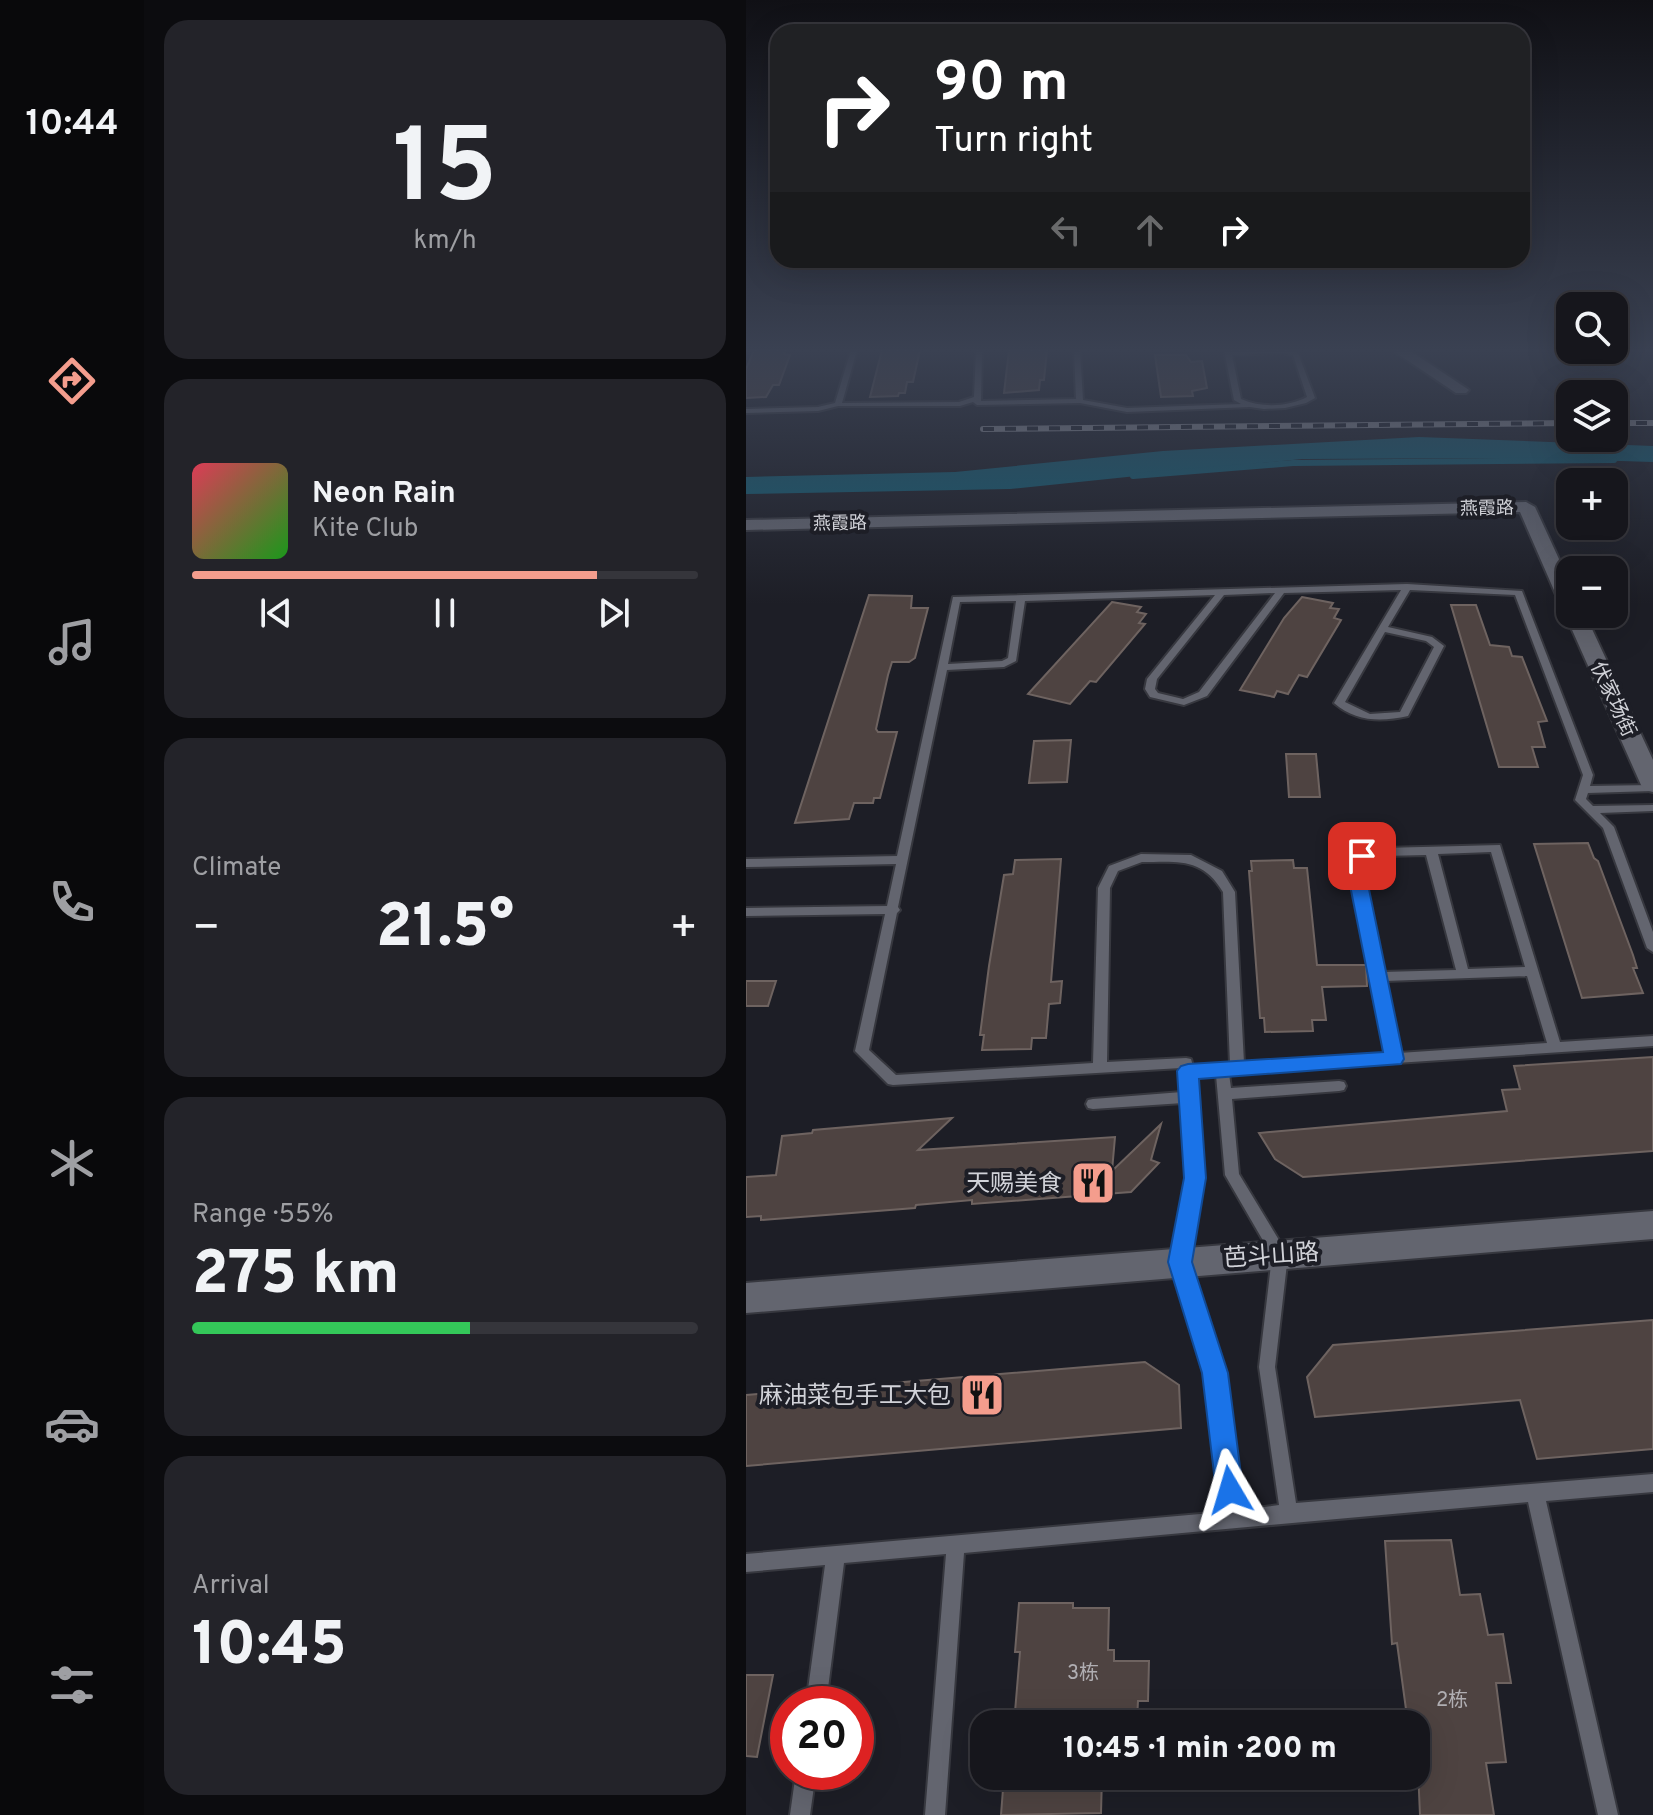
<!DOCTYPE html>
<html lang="en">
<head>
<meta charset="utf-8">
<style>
  :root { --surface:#16161c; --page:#232329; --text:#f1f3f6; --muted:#9e9fa3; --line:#35353b; --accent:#f49d8d }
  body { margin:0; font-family:Overpass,"Noto Sans SC",sans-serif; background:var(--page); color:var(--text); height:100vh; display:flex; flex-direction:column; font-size:30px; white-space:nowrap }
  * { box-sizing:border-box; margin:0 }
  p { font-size:26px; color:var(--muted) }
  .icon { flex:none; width:44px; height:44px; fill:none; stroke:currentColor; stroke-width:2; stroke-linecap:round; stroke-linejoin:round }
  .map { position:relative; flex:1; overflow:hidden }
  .panel { display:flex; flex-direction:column; gap:20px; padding:20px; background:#0c0c0f; width:602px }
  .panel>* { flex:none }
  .guide { position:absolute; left:24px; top:24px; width:760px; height:244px; border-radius:24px; box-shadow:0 8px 32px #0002,0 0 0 2px var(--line); background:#202124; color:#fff; overflow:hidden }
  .fabs { position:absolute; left:810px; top:292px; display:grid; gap:16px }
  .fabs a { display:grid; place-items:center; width:72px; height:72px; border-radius:16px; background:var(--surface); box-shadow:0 8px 32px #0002,0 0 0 2px var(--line); font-size:40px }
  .speed { position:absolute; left:24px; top:1686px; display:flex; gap:16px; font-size:40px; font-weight:700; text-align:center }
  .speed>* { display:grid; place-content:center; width:104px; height:104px; border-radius:50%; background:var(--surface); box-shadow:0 8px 32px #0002,0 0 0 2px var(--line); line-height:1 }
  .speed .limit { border:12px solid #d22; background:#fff; color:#111 }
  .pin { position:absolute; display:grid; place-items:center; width:68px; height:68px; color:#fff; margin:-34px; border-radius:16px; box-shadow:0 4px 12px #0006 }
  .me { position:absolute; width:88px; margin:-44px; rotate:353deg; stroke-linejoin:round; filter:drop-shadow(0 0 6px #0008) }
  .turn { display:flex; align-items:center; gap:28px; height:168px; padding:0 32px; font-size:36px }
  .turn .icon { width:104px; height:104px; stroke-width:2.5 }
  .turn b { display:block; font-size:56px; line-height:68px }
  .lanes { display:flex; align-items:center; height:76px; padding:0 32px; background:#0003; justify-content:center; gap:40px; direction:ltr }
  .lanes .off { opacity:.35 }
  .big { font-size:60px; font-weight:800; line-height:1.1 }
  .panel .widget { flex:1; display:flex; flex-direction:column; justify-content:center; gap:12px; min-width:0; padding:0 28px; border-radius:24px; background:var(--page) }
  .panel .dial { align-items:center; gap:0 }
  .dial b { font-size:104px; line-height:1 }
  .song { display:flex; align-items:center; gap:24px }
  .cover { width:96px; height:96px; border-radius:12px; background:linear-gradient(135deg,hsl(350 70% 55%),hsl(120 70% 35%)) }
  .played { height:8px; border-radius:4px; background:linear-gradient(90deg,var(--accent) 80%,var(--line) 80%) }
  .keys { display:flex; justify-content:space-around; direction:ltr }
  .heat { display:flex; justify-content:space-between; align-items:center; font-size:44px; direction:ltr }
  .charge { height:12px; border-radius:6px; background:linear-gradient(90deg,#34c759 55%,var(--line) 0) }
  .trip { position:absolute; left:224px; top:1710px; width:460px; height:80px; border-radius:24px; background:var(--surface); box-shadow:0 8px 32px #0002,0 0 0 2px var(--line); font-weight:800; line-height:80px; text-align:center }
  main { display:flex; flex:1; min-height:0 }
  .tab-bar { display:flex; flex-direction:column; width:144px; justify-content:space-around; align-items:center; background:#09090b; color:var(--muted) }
  .tab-bar .icon { width:56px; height:56px }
  .tab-bar .on { color:var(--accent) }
  .tab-bar b { font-size:36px; color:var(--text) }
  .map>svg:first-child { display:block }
  .water { fill:#145a6f }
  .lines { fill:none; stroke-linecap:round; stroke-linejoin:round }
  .stream { stroke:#145a6f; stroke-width:6 }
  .building { fill:#4e4341; stroke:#6e6360; stroke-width:2 }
  .service-casing { stroke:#37383f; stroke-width:4 }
  .minor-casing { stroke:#37383f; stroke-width:4 }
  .service { fill:#63656f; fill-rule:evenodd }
  .minor { fill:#63656f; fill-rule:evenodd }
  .rail-casing { stroke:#909198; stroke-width:6 }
  .rail { stroke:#1d1e26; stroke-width:4; stroke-dasharray:11; stroke-linecap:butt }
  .route { fill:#1a73e8; stroke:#114b97; stroke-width:2 }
  .labels { text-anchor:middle; stroke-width:8; stroke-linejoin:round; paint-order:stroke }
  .far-street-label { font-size:18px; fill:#d1d2d8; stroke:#1d1e26 }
  .street-label { font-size:20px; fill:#d1d2d8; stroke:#1d1e26 }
  .near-number-label { font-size:20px; fill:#b0aeb2 }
  .near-poi-label { font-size:24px; fill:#d1d2d8; stroke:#1d1e26; text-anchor:end }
  .near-street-label { font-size:24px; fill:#d1d2d8; stroke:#1d1e26 }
</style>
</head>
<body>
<main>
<nav class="tab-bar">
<b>10:44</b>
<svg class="icon on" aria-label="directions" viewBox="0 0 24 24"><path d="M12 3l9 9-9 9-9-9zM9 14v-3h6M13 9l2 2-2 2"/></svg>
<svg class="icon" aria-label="music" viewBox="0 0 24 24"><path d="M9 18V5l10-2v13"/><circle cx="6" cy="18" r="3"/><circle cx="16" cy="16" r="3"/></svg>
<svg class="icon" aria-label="phone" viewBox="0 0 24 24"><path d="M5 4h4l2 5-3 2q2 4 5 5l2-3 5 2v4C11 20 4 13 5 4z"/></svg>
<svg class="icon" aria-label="climate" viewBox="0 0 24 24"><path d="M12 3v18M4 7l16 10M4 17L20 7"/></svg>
<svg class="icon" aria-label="car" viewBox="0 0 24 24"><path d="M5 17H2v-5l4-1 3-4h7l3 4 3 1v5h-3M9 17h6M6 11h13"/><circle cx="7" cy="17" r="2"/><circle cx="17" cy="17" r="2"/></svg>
<svg class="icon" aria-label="filters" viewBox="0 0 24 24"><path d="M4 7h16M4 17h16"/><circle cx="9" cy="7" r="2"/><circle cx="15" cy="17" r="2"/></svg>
</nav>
<section class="panel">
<div class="widget dial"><b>15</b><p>km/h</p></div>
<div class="widget">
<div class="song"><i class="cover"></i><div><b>Neon Rain</b><p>Kite Club</p></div></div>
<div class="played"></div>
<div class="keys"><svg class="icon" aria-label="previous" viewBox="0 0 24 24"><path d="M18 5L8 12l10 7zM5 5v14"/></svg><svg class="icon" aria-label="pause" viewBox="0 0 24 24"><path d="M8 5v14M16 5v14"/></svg><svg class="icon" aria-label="next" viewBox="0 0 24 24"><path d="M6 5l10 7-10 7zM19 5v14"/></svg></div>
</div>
<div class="widget"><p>Climate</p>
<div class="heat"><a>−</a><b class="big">21.5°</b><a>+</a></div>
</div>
<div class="widget"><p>Range · 55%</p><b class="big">275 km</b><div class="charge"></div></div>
<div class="widget"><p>Arrival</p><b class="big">10:45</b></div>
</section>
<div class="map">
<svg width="907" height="1815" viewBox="0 0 907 1815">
  <rect width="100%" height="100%" fill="#1d1e26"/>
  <polygon class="water" points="673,437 907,446 907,462 774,458 556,459 264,489 0,494 0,477 209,472 417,451"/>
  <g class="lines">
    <polyline class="stream" points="387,476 547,463 868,460"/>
  </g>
  <g class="building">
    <polygon points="8,350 40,350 38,354 44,355 33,385 27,385 20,397 0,398 0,369"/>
    <polygon points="136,350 174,350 167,382 161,382 159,393 153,393 152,396 124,397"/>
    <polygon points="263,350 301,350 298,380 294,380 293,390 258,393"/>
    <polygon points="409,355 440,355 445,362 456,361 461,388 446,391 447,396 415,397"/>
    <polygon points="123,595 166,596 165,608 182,608 169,658 163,662 146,662 142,675 130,729 132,732 151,732 134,798 128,798 127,803 108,803 103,819 49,823"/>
    <polygon points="556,597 587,603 584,608 593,609 588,618 595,620 561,677 553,675 542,694 531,691 528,697 494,690 538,618"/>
    <polygon points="366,602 395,607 391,612 400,614 393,623 399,624 350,682 344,681 324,704 282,694"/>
    <polygon points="705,605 730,605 744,645 763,647 766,656 776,657 801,721 792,722 799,747 786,747 792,767 753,767"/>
    <polygon points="325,740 321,782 283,783 288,741"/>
    <polygon points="540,754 570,754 574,797 543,797"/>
    <polygon points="842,843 848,858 852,861 887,955 891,968 887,968 897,993 836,998 788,844"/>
    <polygon points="315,859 305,982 316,981 314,1003 303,1004 300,1038 286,1038 285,1049 236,1050 238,1035 234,1035 243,966 258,875 267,874 269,860"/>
    <polygon points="547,860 548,868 561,868 571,965 620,965 621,986 576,987 580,1020 566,1020 567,1031 519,1032 518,1018 514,1018 503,871 506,871 505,861"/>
    <polygon points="0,981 30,981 22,1006 0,1006"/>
    <polygon points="907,1057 907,1151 557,1177 529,1159 513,1133 761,1111 756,1090 774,1089 768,1066"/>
    <polygon points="206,1118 172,1150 369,1137 366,1171 415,1124 405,1160 413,1163 385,1192 226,1204 226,1200 170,1205 169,1208 15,1220 15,1216 0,1217 0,1177 30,1175 36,1136 66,1133 67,1130"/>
    <polygon points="907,1320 907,1449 791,1459 774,1400 569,1417 561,1377 587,1345"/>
    <polygon points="399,1362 433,1385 435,1428 0,1466 0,1395"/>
    <polygon points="705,1540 714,1595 734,1594 742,1635 757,1634 765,1683 750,1683 760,1762 740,1763 748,1815 674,1815 670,1724 662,1724 651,1643 646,1644 639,1541"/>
    <polygon points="273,1603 327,1603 327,1608 363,1608 362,1650 368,1650 368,1661 403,1661 402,1701 392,1701 391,1720 268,1724 274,1652 269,1652"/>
    <polygon points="0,1675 27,1675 11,1757 0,1756"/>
    <polygon points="258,1776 356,1776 355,1813 255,1815"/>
  </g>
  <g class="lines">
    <g class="service-casing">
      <g id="service">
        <path d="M 105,350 L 111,350 L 96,403 L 213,402 L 228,397 L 230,350 L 236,350 L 235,401 L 330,399 L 328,350 L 334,350 L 337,400 L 381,408 L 495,404 L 488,400 L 478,350 L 541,350 L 552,353 L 569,398 L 560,403 L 539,408 L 518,409 L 504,407 L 381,412 L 334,403 L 231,405 L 227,402 L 214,406 L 92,406 L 72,411 L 0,413 L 0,409 L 2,409 L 72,407 L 89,403 ZM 535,353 L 547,355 L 561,397 C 542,407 515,408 495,399 L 486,355 Z"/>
        <path d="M 661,584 L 776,591 L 847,775 L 844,786 L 907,785 L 907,791 L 842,793 L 840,799 L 847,806 L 907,805 L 907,811 L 854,813 L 868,827 L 907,932 L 907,952 L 901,948 L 857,828 L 829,800 L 837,775 L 769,595 L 664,590 L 642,627 L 686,637 L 698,646 L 662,716 C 635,722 610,722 588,703 L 655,590 L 538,593 L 461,696 L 438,705 L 404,697 L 399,689 L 401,679 L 469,595 L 279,601 L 270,661 L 258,667 L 201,670 L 152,907 L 154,910 L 151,913 L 123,1050 L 150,1075 L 347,1063 L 352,888 L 363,866 L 395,854 L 445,855 L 476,871 L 489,892 L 498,1063 L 640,1054 L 603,865 L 607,856 L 637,848 L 754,845 L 814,1042 L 907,1036 L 907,1046 L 483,1074 L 485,1088 L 593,1081 L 598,1082 L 600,1086 L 598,1090 L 593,1091 L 486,1099 L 493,1174 L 542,1255 L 529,1367 L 550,1503 L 907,1474 L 907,1492 L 800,1501 L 872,1815 L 852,1815 L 782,1502 C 594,1518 406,1536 218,1553 L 199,1815 L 179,1815 L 200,1554 L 98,1563 L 80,1704 L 60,1704 L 79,1565 L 0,1572 L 0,1554 L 477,1512 L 461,1373 L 426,1262 L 442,1178 L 437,1103 L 347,1109 L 342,1108 L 340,1104 L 342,1100 L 347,1099 L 436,1092 L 435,1071 L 435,1068 L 147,1085 L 142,1084 L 109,1051 L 139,914 L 0,916 L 0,908 L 141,906 L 150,864 L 0,867 L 0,859 L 151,856 L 207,597 ZM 529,593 L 453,692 L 437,699 L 412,693 L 409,689 L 411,679 L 478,595 ZM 270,601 L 262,658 L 256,661 L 202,664 L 214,602 ZM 639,632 L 680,641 L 688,647 L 654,712 L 624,714 L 599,702 ZM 745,852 L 779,967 L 722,969 L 692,854 ZM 680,855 L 710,970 L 637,972 L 615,865 L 616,861 L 637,856 ZM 396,862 C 432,862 456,857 477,892 L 484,1064 L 447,1066 L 445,1059 L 440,1058 L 361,1062 L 364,888 L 372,871 ZM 781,976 L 801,1043 L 653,1053 L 639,981 ZM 470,1075 L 479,1175 L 526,1256 L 513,1367 L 533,1505 L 495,1510 L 477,1373 L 442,1262 L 456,1178 L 449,1076 Z"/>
        <polygon points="50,1772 70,1772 64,1815 44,1815"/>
      </g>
    </g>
    <g class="minor-casing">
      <g id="minor">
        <polygon points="646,350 663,350 723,390 720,393 710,393"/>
        <polygon points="780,502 789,507 824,583 824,614 839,614 907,760 907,792 899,790 895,785 819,614 823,610 814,604 774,512 0,530 0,520"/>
        <polygon points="907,1211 907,1239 0,1313 0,1283"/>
      </g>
    </g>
    <use href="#service" class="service"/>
    <use href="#minor" class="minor"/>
    <g class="rail-casing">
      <g id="rail">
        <polyline points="868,423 907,423"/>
        <polyline points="237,429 824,423"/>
      </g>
    </g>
    <use href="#rail" class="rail"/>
  </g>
  <linearGradient id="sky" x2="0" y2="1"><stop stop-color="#101015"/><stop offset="0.58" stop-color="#3a4152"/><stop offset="1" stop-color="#3a4152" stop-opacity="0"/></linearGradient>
  <rect width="907" height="604" fill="url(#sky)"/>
  <polygon class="route" points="616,850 625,856 618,865 658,1059 655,1064 453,1079 460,1178 446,1262 482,1373 497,1490 493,1500 484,1504 474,1500 470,1490 456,1373 422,1262 438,1178 431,1071 435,1066 442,1064 637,1052 600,865 610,852"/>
  <defs>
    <g id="restaurant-square" transform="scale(2.3)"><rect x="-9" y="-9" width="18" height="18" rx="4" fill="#f49d8d" stroke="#1d1e26"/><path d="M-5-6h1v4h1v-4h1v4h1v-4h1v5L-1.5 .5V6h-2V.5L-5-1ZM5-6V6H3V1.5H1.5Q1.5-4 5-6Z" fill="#111"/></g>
  </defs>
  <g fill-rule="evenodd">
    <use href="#restaurant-square" x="347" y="1183"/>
    <use href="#restaurant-square" x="236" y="1395"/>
  </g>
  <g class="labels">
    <g class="far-street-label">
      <text transform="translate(741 508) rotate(-1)" y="6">燕霞路</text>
      <text transform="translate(94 523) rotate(-1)" y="6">燕霞路</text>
    </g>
    <g class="street-label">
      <text transform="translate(868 699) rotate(65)" y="7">伏家场街</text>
    </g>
    <g class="near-number-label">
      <text x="337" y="1679">3栋</text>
      <text x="706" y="1706">2栋</text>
    </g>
    <g class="near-poi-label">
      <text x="316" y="1191">天赐美食</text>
      <text x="205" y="1403">麻油菜包手工大包</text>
    </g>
    <g class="near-street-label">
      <text transform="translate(525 1255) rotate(-4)" y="8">芭斗山路</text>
    </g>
  </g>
</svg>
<div class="fabs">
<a><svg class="icon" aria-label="search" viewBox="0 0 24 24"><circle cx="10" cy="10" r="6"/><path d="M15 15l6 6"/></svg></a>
<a><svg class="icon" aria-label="layers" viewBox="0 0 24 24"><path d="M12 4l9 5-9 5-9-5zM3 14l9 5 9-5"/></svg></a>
<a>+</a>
<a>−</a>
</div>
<div class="speed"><div class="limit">20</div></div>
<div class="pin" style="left:616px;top:856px;background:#d93025"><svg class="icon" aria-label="arrive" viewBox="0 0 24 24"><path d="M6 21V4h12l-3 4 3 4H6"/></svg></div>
<svg class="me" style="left:484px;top:1490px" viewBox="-20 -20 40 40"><path d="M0-17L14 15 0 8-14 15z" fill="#1a73e8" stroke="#fff" stroke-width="4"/></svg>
<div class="trip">10:45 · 1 min · 200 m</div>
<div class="guide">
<div class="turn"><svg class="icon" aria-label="right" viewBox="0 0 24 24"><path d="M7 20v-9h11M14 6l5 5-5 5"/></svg><div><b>90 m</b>Turn right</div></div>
<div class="lanes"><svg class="icon off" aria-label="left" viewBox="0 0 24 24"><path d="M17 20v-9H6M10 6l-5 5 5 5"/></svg><svg class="icon off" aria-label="ahead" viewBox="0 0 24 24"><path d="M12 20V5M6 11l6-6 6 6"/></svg><svg class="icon" aria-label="right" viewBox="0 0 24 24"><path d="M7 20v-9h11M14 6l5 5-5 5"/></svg></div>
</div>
</div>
</main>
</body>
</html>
